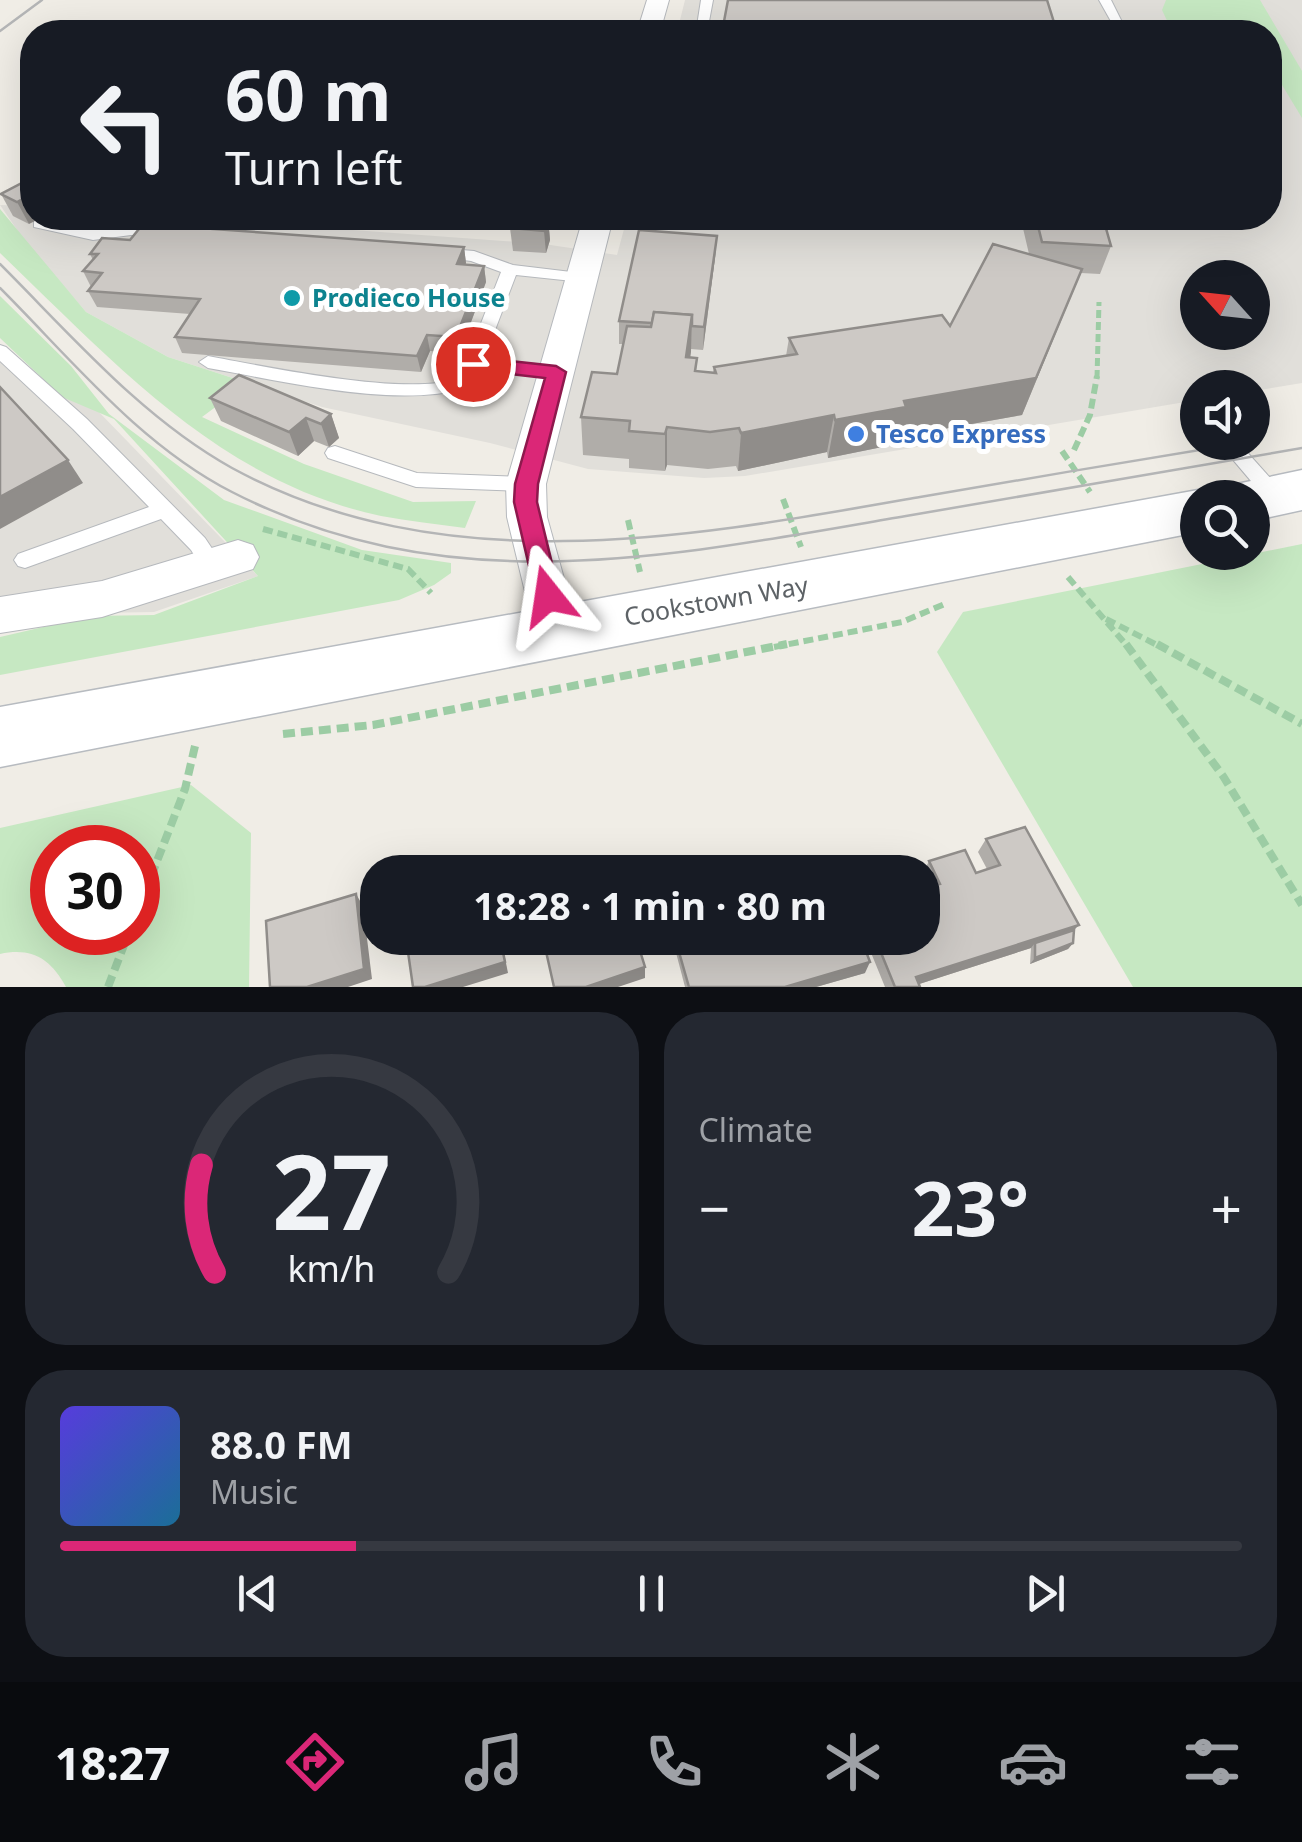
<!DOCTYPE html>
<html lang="en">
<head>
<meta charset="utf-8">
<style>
  :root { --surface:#171b24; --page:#242831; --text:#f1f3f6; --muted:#9ea1a6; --line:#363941; --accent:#db2777 }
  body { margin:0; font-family:"Noto Sans",sans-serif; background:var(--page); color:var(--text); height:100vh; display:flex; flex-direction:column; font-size:38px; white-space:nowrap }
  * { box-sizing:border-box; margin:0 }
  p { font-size:32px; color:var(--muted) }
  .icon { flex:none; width:55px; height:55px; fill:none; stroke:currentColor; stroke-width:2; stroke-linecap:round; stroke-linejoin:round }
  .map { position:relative; height:987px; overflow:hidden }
  .panel { display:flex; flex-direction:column; gap:25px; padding:25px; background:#0d0f14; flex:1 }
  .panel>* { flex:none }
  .top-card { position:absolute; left:20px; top:20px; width:1262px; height:210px; border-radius:40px; box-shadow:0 10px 40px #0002; background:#171b24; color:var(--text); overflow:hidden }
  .needle { width:65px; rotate:297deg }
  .tools { position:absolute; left:1180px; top:260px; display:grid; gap:20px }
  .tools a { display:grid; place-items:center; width:90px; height:90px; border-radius:50%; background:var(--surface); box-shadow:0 10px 40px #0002; font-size:50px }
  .speed { position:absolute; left:30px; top:825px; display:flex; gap:20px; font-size:50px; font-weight:700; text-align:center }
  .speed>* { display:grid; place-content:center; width:130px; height:130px; border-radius:50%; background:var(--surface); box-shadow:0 10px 40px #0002; line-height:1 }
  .speed .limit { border:15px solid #d22; background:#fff; color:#111 }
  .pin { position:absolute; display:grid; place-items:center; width:85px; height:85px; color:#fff; margin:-42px; border:5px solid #fff; border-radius:50%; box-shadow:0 2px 10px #0007 }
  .me { position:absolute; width:110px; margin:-55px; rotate:345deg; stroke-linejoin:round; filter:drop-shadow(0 0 8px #0008) }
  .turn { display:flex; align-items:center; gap:35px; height:210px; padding:0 40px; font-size:45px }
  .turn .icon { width:130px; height:130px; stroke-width:2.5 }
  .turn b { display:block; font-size:70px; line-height:85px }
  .big { font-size:75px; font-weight:700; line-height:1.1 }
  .panel .card { flex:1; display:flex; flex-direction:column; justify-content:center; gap:15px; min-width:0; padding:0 35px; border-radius:40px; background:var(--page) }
  .panel .dial { align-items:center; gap:0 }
  .dial svg { height:260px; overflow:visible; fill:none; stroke:var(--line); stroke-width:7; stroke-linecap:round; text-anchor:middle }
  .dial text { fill:var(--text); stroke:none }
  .song { display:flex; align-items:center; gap:30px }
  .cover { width:120px; height:120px; border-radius:15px; background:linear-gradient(135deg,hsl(250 70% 55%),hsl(200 70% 35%)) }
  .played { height:10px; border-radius:5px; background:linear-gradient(90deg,var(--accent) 25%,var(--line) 25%) }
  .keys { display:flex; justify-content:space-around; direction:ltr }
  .heat { display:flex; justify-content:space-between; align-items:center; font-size:55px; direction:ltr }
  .panel .tiles { flex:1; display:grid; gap:25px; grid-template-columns:1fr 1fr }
  .card:last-child { grid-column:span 2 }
  .trip { position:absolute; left:360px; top:855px; width:580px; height:100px; border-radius:40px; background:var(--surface); box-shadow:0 10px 40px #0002; font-weight:700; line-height:100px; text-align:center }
  .menu { display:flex; height:160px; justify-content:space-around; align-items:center; background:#090b0e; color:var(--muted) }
  .menu .icon { width:70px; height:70px }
  .menu .current { color:var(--accent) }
  .menu b { font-size:45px; color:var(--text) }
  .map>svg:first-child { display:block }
  .industrial { fill:#e1dfda; fill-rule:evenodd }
  .green { fill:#c6e8c2; fill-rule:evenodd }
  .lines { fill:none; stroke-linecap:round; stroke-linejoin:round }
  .lane-casing { stroke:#b6b9bd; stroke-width:2 }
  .street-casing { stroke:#b6b9bd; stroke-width:2 }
  .secondary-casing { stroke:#b7bbc0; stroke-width:3 }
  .path-far2 { stroke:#9ccca4; stroke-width:5; stroke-dasharray:8 4; stroke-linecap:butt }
  .path-far1 { stroke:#9ccca4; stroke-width:6; stroke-dasharray:10 5; stroke-linecap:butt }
  .path { stroke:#9ccca4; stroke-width:8; stroke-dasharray:12 6; stroke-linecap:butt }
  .lane { fill:#fff; fill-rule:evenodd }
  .street { fill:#fff; fill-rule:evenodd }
  .secondary { fill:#fff; fill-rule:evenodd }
  .tram { stroke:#b4b5b6; stroke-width:2.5 }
  .wall { fill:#b0ada9 }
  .shaded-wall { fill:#908d8a }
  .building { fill:#cdc9c5; stroke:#908d8a; stroke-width:2.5 }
  .route { fill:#db2777; stroke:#8e194d; stroke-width:2.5 }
  .culture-dot { fill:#0f9aa8; stroke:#fff; stroke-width:4 }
  .shop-dot { fill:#3f7fe0; stroke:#fff; stroke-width:4 }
  .labels { text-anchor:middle; stroke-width:10; stroke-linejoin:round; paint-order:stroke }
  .culture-label { font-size:25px; font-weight:bold; fill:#0d838f; stroke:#fff; text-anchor:start }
  .shop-label { font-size:25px; font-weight:bold; fill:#366cbe; stroke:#fff; text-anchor:start }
  .street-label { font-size:25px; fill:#5d6266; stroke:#fff }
</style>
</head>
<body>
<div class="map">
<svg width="1302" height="987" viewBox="0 0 1302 987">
  <rect width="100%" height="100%" fill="#f0ede6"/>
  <g class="industrial">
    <path d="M 685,0 L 1302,0 L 1302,383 L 1253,391 L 1252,388 L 1198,388 L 1197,400 L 745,476 L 704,478 L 588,469 L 490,443 L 322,407 L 168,357 L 86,312 L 24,240 L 0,205 L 32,206 L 32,218 L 188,218 L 544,244 L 617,255 L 627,218 L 1270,218 L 1270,32 L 677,32 ZM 1198,278 L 1252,278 L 1252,332 L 1198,332 Z"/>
    <polygon points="0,344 48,387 97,410 258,576 154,612 94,613 0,632"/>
  </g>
  <g class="green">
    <polygon points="1166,0 1260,0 1302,71 1302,118 1270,65 1270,32 1170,27 1162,10"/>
    <path d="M 0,209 L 86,312 L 168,357 L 248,383 L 202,417 L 304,464 L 413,502 L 476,501 L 465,528 C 437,524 409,521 381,516 C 220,482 114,362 0,253 Z"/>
    <polygon points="0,296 71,366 109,414 224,500 362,550 451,563 451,573 434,585 399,600 0,675 0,637 91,616 154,615 258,576 114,419 62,397 0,338"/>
    <polygon points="1302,544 1302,987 1133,987 937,652 963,612"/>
    <path d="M 191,785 L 251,833 L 249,987 L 66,987 C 51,959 32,947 0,954 L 0,828 ZM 52,848 L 138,848 L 138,932 L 52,932 Z"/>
  </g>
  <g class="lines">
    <g class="lane-casing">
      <g id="lane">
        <polygon points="701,0 713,0 707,32 696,32"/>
        <polygon points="1099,0 1111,0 1127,32 1117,32"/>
        <path d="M 39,219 C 56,223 76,230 94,230 C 119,231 150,218 172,233 L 164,238 L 131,235 L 93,240 L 34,227 L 34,221 Z"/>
        <path d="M 437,248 L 474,251 L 513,265 L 588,274 L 588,280 L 582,282 L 516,275 L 484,359 L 556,366 L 565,372 L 562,376 L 479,370 L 467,388 C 395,409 282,381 208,368 L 199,362 L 208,356 C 268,367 399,395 455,380 L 471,349 L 501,272 L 471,261 L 431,256 L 431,250 Z"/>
        <polygon points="0,345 6,347 87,419 205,538 223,565 220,571 204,571 191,550 161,519 25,568 18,566 14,560 18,554 149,507 73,429 0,361"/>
        <polygon points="1218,442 1238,442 1281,490 1284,495 1281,500 1267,500"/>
        <polygon points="335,446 417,473 526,477 536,484 526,491 416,487 328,458 325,453 328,448"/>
      </g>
    </g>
    <g class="street-casing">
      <g id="street">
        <polygon points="647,0 669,0 660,32 637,32"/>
        <polygon points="583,218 613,218 546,484 547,517 578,629 572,642 556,648 540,642 534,629 507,517 506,484"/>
        <polygon points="238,540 253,545 259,557 253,569 102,617 0,633 0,597 102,581"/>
      </g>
    </g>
    <g class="secondary-casing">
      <g id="secondary">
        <polygon points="1302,470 1302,510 1252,521 1252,498 1226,498 1232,485"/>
        <polygon points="1198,490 1219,498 1198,498 1198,532 0,767 0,707"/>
      </g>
    </g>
    <polyline class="path-far2" points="1097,378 1099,302"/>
    <g class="path-far1">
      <polyline points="1074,450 1090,415 1097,376"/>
      <polyline points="1062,451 1090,492"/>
      <polyline points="783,499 801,547"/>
      <polyline points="628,520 640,572"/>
      <polyline points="263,529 408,569 431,593"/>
      <polyline points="1068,577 1128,647"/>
      <polyline points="1106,619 1161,647"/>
      <polyline points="774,647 902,622 947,603"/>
    </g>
    <g class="path">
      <polyline points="1126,644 1223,776 1302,905"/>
      <polyline points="1157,644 1302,724"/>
      <polyline points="283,734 373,725 787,644"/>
      <polyline points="138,910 185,789 195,746"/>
      <polyline points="108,987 129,932"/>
    </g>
    <use href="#lane" class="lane"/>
    <use href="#street" class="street"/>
    <use href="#secondary" class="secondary"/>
    <g class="tram">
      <polyline points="0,31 42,0"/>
      <path d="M 0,264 C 72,336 142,418 232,468 C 446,584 693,537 920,497 C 1029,478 1139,460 1248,442"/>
      <path d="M 0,288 C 72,360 140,445 232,492 C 452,605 677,555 906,516 C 1038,493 1170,471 1302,448"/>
    </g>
  </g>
  <g class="wall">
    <polygon points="22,183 29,224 13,216 1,194"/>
    <polygon points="65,218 106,218 99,225 68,222"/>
    <polygon points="548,218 550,240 546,253 513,251 510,228"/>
    <polygon points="937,218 1103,218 1111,246 1100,274 1081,273 1022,415 898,437 897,444 828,458 827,452 738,471 736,466 708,469 667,465 665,471 629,468 629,459 583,455 581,417 617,374 623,344 619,344 619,321 717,236 715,258 703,350 691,349 690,358 697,358 696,371 713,372 714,367 786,356 789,338 950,326 1029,254 1022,224"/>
    <polygon points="130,240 464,247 466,264 484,266 486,282 459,354 430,351 421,372 182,353 175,337 190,314 97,307 88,291 91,287 83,271 93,260 90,254"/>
    <polygon points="210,398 331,414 339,438 329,447 314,441 298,456 221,421"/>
    <polygon points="986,839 1074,930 1073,943 1068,949 1030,964 1031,948 919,984 920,987 885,987 865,938 922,938 929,887 923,873 929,861 976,873 987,869 978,852"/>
    <polygon points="674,938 861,938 865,973 816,987 685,987 674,945"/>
  </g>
  <g class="shaded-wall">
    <polygon points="32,194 32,218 41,218 29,224 17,202"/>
    <polygon points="96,218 106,218 99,225"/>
    <polygon points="548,218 550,240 546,253 544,231"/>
    <polygon points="717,236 715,258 703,350 704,327"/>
    <polygon points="464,247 466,263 459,280 457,264"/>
    <polygon points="484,266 486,282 459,354 456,337"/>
    <polygon points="1082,269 1022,415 898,437 897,444 828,458 835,420 904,401"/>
    <polygon points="692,315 691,352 684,395 686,357"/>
    <polygon points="427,335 430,351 421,372 417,356"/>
    <polygon points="331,414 339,438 329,447 321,424"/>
    <polygon points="834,415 827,452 738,471 741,433"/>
    <polygon points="306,418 314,441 298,456 289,432"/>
    <polygon points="667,427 667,465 665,471 665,434"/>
    <polygon points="68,460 83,483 0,529 0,497"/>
    <polygon points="356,894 363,906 372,979 348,987 307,987"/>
    <polygon points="1079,925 1068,936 1035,943 1031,948 910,987 916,977"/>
    <polygon points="500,938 501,938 508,973 463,987 425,987"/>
    <polygon points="1073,943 1068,949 1030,964 1035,958"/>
    <polygon points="870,962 865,973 816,987 785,987"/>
    <polygon points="645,967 645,978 618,987 586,987"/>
  </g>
  <g class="building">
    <polygon points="728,0 1047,0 1057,32 722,32"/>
    <polygon points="22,183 32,188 32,194 17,202 1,194"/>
    <polygon points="514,218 548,218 544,231 510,228"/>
    <polygon points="1036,218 1103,218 1111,246 1042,242"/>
    <polygon points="143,224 464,247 457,264 484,266 456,337 427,335 417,356 175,337 200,299 88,291 102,273 83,271 98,254 90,254 102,238 130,240"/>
    <polygon points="639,230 717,236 704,327 692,326 692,315 654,312 652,323 619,321"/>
    <polygon points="993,244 1082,269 1036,378 904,401 906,407 835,420 834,415 741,433 739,428 710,432 667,427 665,434 629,431 630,421 581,417 592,372 617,374 627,326 651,327 654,312 692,315 686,357 697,358 695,371 716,373 714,367 797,354 789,338 942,315 950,326"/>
    <polygon points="239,375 331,414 321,424 306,418 289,432 210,398"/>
    <polygon points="0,387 68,460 0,497"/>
    <polygon points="1025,827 1079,925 916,977 920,987 895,987 875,938 922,938 922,889 940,884 929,861 965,850 976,873 1000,865 986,839"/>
    <polygon points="786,860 790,872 746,872"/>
    <polygon points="891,868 893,872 876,872"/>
    <polygon points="356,894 364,969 307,987 270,987 266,921"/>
    <polygon points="1074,930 1073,943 1035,958 1035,943"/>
    <polygon points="406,938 500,938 505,962 425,987 413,987"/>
    <polygon points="543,938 636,938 645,967 586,987 554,987"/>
    <polygon points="675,938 861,938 870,962 785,987 689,987"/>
  </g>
  <polygon class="route" points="473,357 556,366 566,372 538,484 537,502 560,596 557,603 539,603 536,596 514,502 515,484 545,378 466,369 463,364"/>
  <circle class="culture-dot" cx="292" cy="298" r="10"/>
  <circle class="shop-dot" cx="856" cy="434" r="10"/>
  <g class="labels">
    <g class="culture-label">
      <text x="312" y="307">Prodieco House</text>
    </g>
    <g class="shop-label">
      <text x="876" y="443">Tesco Express</text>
    </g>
    <g class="street-label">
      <text transform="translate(716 601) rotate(-10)" y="9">Cookstown Way</text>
    </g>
  </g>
</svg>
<div class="tools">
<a><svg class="needle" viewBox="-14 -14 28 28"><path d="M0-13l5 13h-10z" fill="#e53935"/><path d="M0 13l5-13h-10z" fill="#9ea1a6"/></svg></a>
<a><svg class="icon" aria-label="sound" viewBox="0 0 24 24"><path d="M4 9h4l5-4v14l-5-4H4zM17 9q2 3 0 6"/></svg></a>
<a><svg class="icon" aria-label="search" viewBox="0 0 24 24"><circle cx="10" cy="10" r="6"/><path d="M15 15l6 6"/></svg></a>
</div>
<div class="speed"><div class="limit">30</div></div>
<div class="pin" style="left:473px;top:364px;background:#d93025"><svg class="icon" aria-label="arrive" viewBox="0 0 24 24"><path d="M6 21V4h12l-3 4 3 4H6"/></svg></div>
<svg class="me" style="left:548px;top:596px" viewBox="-20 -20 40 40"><path d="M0-17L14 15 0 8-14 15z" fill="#db2777" stroke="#fff" stroke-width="4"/></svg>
<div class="trip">18:28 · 1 min · 80 m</div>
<div class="top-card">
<div class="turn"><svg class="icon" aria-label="left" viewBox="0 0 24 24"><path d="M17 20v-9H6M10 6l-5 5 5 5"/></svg><div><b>60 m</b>Turn left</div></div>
</div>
</div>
<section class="panel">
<div class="tiles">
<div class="card dial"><svg viewBox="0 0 100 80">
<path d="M14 69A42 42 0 1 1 86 69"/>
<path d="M14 69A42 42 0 0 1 10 36" stroke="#db2777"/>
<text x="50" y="56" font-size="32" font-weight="700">27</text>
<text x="50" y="72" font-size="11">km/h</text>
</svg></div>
<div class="card"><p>Climate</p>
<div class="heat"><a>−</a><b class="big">23°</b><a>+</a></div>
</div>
<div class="card">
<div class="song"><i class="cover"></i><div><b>88.0 FM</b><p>Music</p></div></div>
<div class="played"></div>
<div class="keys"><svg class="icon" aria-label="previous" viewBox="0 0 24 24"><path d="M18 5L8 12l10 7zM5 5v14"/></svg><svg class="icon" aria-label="pause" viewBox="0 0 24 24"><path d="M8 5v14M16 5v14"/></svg><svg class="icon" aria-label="next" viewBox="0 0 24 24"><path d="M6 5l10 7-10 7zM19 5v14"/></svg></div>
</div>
</div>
</section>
<nav class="menu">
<b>18:27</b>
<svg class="icon current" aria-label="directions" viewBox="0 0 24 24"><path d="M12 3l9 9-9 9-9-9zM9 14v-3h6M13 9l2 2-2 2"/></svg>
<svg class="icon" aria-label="music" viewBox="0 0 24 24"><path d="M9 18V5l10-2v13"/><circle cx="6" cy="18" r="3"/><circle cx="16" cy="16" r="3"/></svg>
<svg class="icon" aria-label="phone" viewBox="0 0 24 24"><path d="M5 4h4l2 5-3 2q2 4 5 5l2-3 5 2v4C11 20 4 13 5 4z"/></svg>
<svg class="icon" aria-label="climate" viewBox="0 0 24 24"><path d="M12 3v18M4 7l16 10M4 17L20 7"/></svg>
<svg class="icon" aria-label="car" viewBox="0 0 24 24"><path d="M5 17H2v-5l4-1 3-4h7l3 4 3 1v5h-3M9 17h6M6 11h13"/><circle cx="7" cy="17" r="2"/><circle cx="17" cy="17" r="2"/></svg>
<svg class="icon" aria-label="filters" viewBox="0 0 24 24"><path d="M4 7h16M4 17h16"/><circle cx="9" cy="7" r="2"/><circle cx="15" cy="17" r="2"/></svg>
</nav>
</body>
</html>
